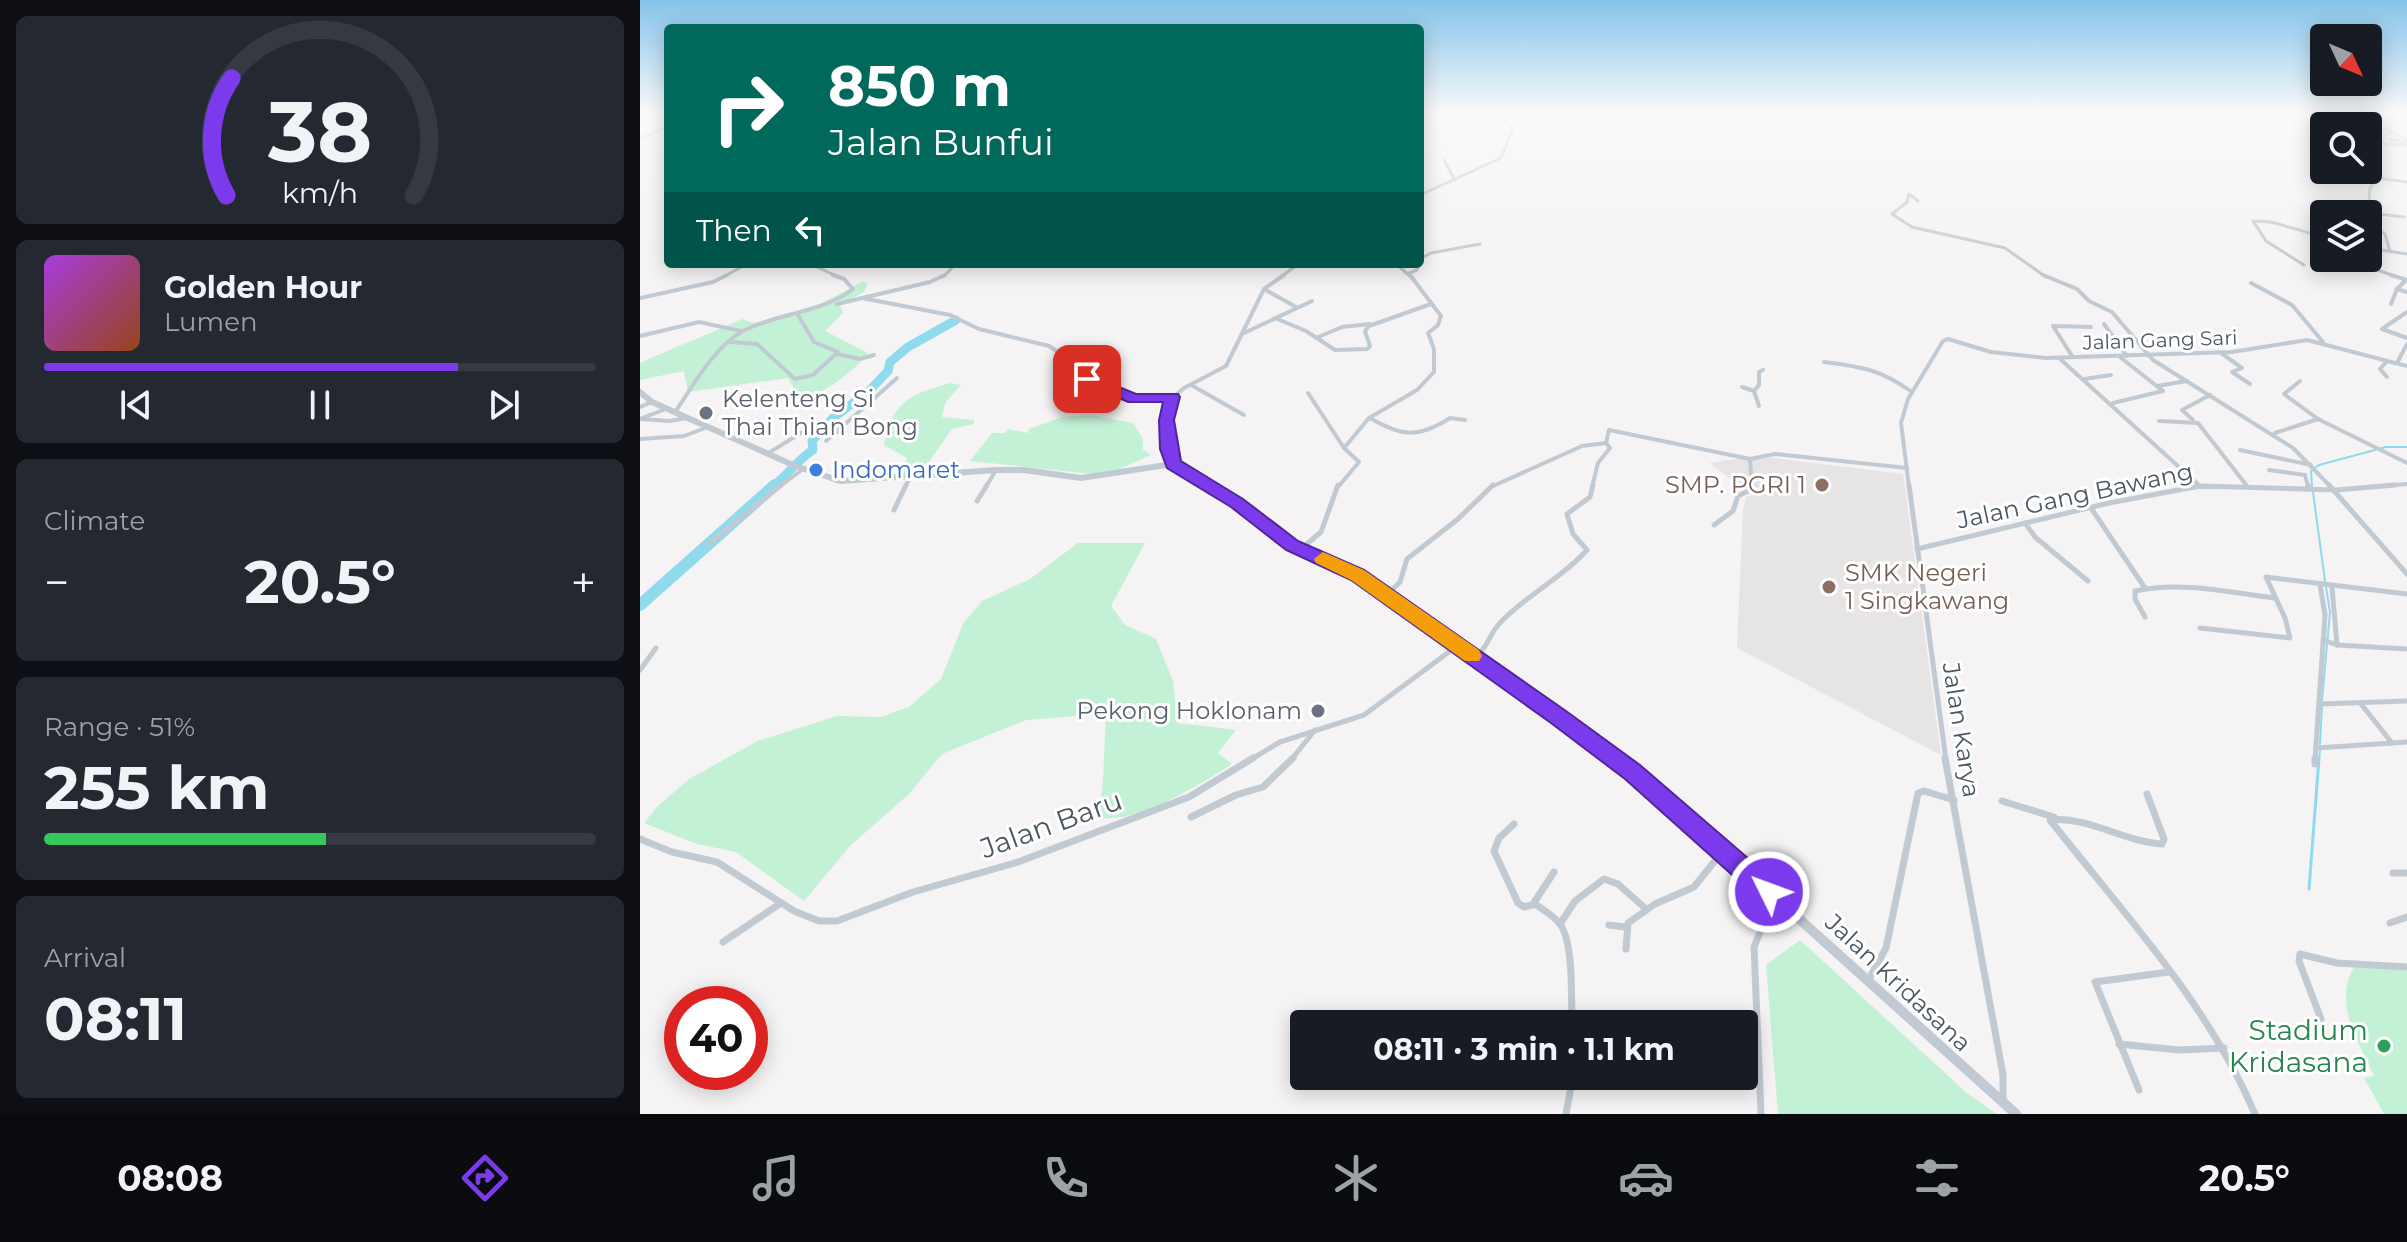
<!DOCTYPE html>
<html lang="en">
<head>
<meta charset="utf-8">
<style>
  :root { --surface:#171b24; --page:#242831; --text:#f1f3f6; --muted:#9ea1a6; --line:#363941; --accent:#7c3aed }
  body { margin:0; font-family:Montserrat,sans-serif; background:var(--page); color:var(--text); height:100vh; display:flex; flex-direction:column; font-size:30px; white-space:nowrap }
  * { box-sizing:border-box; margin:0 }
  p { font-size:26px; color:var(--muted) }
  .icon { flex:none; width:44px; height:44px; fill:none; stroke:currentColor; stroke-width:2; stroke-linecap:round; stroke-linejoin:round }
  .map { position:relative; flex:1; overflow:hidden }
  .side { display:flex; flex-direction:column; gap:16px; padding:16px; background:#0d0f14; width:640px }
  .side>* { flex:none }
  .banner { position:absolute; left:24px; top:24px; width:760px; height:244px; border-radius:8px; box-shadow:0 4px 20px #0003; background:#00695c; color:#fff; overflow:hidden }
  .needle { width:52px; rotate:134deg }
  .buttons { position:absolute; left:1670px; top:24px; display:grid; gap:16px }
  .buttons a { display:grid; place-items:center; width:72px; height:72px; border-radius:8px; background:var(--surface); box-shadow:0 4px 20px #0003; font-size:40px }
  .speed { position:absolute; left:24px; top:986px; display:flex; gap:16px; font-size:40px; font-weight:700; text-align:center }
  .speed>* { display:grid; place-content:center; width:104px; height:104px; border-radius:50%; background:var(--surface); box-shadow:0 4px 20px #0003; line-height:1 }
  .speed .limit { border:12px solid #d22; background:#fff; color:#111 }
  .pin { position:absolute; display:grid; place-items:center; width:68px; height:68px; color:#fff; margin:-34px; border-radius:16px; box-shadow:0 4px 12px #0006 }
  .me { position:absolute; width:88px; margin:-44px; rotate:312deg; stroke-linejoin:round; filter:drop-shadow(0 0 6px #0008) }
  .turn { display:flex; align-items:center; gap:28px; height:168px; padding:0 32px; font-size:36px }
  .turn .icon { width:104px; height:104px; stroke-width:2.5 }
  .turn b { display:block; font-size:56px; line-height:68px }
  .then { display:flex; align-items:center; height:76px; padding:0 32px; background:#0003; gap:16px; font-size:30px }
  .big { font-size:60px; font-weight:700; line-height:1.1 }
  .side .widget { flex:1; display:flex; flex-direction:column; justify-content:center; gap:12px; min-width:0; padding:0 28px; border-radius:12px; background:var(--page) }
  .side .dial { align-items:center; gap:0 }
  .dial svg { height:208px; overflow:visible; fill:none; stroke:var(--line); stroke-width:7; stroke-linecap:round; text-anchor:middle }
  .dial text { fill:var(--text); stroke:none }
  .song { display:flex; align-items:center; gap:24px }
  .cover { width:96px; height:96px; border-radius:12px; background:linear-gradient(135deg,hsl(280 70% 55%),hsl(20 70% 35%)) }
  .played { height:8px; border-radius:4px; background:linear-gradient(90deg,var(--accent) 75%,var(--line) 75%) }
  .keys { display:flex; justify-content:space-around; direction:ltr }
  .heat { display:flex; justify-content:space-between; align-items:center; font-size:44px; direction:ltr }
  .charge { height:12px; border-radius:6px; background:linear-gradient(90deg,#34c759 51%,var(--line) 0) }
  .trip { position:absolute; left:650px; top:1010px; width:468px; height:80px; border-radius:8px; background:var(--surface); box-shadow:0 4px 20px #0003; font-weight:700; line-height:80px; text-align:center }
  .tabs { display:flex; height:128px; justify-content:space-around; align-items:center; background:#090b0e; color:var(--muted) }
  .tabs .icon { width:56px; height:56px }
  .tabs .on { color:var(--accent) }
  .tabs b { font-size:36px; color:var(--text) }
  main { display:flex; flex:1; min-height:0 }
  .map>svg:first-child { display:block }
  .education { fill:#e6e4e5 }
  .green { fill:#c3f1d5 }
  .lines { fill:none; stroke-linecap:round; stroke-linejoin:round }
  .stream-far1 { stroke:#90daee; stroke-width:2 }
  .stream { stroke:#90daee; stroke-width:3 }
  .river-far1 { stroke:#90daee; stroke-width:9 }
  .river { stroke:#90daee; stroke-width:12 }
  .minor-far3 { stroke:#c1cad2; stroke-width:3 }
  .minor-far2 { stroke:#c1cad2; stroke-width:4 }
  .minor-far1 { stroke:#c1cad2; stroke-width:5 }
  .minor { stroke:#c1cad2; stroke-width:7 }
  .tertiary-far2 { stroke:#c1cad2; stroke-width:6 }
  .tertiary-far1 { stroke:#c1cad2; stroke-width:7 }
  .tertiary { stroke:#c1cad2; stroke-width:10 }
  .route { fill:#7c3aed; stroke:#51269a; stroke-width:2 }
  .slow { fill:#f59e0b }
  .worship-dot { fill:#6b7280; stroke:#fff; stroke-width:3 }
  .shop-dot { fill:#3f7fe0; stroke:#fff; stroke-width:3 }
  .education-dot { fill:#8d6e63; stroke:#fff; stroke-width:3 }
  .leisure-dot { fill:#2e9e5b; stroke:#fff; stroke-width:3 }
  .labels { text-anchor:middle; stroke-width:6; stroke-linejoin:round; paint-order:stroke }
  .far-street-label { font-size:20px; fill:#4a5661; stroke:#fff }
  .worship-label { font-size:24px; fill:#5b616d; stroke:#fff; text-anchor:start }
  .shop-label { font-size:24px; fill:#366cbe; stroke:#fff; text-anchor:start }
  .education-label { font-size:24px; fill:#785e54; stroke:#fff; text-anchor:end }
  .street-label { font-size:24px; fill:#4a5661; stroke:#fff }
  .near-street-label { font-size:28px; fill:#4a5661; stroke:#fff }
  .near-leisure-label { font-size:28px; fill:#27864d; stroke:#fff; text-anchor:end }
</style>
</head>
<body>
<main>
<section class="side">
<div class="widget dial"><svg viewBox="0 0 100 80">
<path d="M14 69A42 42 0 1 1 86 69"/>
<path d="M14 69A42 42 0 0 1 16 24" stroke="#7c3aed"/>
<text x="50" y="56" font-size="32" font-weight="700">38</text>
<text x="50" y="72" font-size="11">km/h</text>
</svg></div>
<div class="widget">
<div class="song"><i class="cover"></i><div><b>Golden Hour</b><p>Lumen</p></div></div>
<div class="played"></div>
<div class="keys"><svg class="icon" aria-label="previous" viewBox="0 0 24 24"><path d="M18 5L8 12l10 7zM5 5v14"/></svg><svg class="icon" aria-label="pause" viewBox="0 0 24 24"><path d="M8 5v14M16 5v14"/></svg><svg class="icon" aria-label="next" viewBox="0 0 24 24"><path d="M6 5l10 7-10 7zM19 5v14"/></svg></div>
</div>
<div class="widget"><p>Climate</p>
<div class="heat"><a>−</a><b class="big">20.5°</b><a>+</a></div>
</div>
<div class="widget"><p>Range · 51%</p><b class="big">255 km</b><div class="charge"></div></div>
<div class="widget"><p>Arrival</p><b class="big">08:11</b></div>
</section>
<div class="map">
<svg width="1767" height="1114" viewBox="0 0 1767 1114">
  <rect width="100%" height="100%" fill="#f5f3f3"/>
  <polygon class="education" points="1135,458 1263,474 1301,755 1097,648 1103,509 1106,497 1112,495 1070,463 1095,459"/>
  <g class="green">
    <path d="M 222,282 L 228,283 L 224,292 L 200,305 L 203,313 L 185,331 L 228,353 C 214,372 182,395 160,399 L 148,378 L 48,392 L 44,371 L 0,380 L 0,363 C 34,347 68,335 102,319 L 114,323 L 145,315 L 182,303 Z"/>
    <path d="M 310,383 L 321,385 L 305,403 L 302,417 L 334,420 L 334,424 L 312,429 L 281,473 L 259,475 L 267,458 L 244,445 C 253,401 269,395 310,383 Z"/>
    <polygon points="452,415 493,423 503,439 503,450 511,455 477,470 452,474 330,461 352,433 365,433 368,429 388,433 389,429 422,417"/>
    <path d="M 438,543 L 505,543 L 471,606 L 485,625 L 516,639 L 533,681 L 538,723 L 596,730 L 578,753 L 592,764 C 561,784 494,826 458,817 C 466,779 463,742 467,703 L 435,716 L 386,720 L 302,754 L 269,794 L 210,846 L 164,901 L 96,852 L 57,844 L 4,823 L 17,807 L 49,779 L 118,741 L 197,716 L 241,717 L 269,707 L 301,679 L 323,624 L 342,601 L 390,579 Z"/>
    <polygon points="1160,940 1328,1094 1357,1114 1138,1114 1126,965"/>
    <path d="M 1714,967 L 1767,970 L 1767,1114 L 1744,1114 L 1724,1078 L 1734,1076 C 1718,1039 1693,1005 1714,967 Z"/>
  </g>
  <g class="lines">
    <g class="stream-far1">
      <polyline points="1672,486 1671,471 1679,465 1746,447 1767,447"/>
      <polyline points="1673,492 1685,581"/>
      <polyline points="1682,700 1690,612 1686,587"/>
      <polyline points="1680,744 1682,707"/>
      <polyline points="1679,760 1680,751"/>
    </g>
    <polyline class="stream" points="1669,889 1679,758"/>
    <path class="river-far1" d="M 132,487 C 148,475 156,461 173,450 L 172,441 L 192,419 L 230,390 L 248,371 L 250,362 L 268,347 L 316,320"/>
    <polyline class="river" points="0,605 135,485"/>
    <g class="minor-far3">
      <polyline points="1744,128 1767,140"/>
      <polyline points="1728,134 1745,144 1767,145"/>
      <polyline points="0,139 28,126"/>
      <polyline points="1751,140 1767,142"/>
      <polyline points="1728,143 1740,144"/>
      <polyline points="804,160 815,180"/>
      <polyline points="780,195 861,158 873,128 851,114"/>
      <polyline points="1729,200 1730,188 1737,178 1767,182"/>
      <polyline points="1278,201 1269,194 1267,202 1252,214 1272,227 1365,248 1406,277"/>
      <polyline points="1735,208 1741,220 1735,228 1745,234 1750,252"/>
      <polyline points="1739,214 1764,217"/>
      <polyline points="1728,248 1767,254"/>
      <polyline points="780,259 791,253 840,244"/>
      <polyline points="170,264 199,277"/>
      <polyline points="756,264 771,277"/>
      <polyline points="1664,265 1626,241 1613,221 1631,222 1684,237"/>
      <polyline points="1732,268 1757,277"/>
      <polyline points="769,273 777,270 779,264"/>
      <polyline points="83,277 107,264"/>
      <polyline points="303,277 316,264"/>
      <polyline points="641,277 658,264"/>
    </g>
    <g class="minor-far2">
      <polyline points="1403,275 1437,289 1449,301 1472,312 1513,360 1653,448 1691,487"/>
      <polyline points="1751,275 1767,280"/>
      <polyline points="1765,281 1757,289 1767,292"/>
      <polyline points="1611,283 1652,305 1683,342"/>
      <polyline points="624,289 656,307"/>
      <polyline points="0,298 73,282 87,275"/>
      <polyline points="222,298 310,315 339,329 409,346 435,364 447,379 492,398 532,397"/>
      <polyline points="197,304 290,282 305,275"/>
      <polyline points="1751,304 1757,289"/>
      <polyline points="1767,312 1742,329 1767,338"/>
      <polyline points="635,318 666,331 695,350 727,349 730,346 725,331 729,326 791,304"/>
      <polyline points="1464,324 1487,356"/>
      <polyline points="602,334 672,301"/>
      <polyline points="0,336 59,322 101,331"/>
      <polyline points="676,338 702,327 730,324"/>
      <polyline points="90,342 117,344 155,379 173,375 198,352 174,342 158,315"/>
      <polyline points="1581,353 1602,368 1592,372 1610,384"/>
      <polyline points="197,354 220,359 234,355"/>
      <polyline points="1432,356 1413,326 1451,327"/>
      <polyline points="1480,357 1523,391"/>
      <polyline points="1419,358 1560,486"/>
      <polyline points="1747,361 1740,369 1747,377"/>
      <path d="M 1184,362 C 1222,367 1240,369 1272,392"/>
      <polyline points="1757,363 1767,344"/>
      <polyline points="1444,379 1471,375"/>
      <polyline points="1660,381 1644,394 1678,419"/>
      <polyline points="551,385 604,415"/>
      <polyline points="1517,386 1547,381"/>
      <polyline points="1102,387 1114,391"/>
      <polyline points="668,393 704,448"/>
      <polyline points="1473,403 1523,391"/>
      <polyline points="1119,406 1114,391 1119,385 1119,372 1123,370"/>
      <polyline points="0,407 12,402"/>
      <path d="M 35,412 C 53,386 74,347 103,331 C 139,312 180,314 213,289 L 204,279 L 193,275"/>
      <polyline points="2,418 26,409"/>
      <path d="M 730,418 C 762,437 779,438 810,418 L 825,420"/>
      <polyline points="0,419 30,421 46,418"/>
      <polyline points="1553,420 1542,410 1570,395"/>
      <polyline points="1519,421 1558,423 1607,486"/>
      <polyline points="1635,433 1678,419 1767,463"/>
      <polyline points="0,439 44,436 68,427"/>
      <polyline points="186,441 257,378"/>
      <polyline points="1600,450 1671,465"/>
      <polyline points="127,454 172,426 198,432"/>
      <polyline points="1110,459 1112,487"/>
      <polyline points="533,464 528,449 530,400 544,388 586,366 624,289 644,275"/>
      <polyline points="1629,470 1665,475 1668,487"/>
      <polyline points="139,487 163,469"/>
      <polyline points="265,487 271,476"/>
      <polyline points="346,487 356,470"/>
      <polyline points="698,487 719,462 704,448 729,418 777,390 794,372 794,349 788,333 798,325 801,316 770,275"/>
      <polyline points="851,487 942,446 966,443 969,430 1110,459 1135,454 1267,468"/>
      <polyline points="952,487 958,463 970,448 966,443"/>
      <polyline points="1269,487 1261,423 1268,399 1303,341 1308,339 1351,352 1406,358 1592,352 1667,340 1767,366"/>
      <polyline points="1555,487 1594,487"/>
      <polyline points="1731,487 1767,484"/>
    </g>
    <g class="minor-far1">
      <polyline points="1269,485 1306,760"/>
      <polyline points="1668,485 1669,489"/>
      <polyline points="1689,485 1767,574"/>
      <polyline points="337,501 347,485"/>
      <polyline points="1451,508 1505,588"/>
      <polyline points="254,510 266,485"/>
      <polyline points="1385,523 1395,537 1448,581"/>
      <polyline points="1074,525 1093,511 1098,496 1112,489 1112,485"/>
      <polyline points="69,544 141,485"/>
      <polyline points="661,549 681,532 698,485"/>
      <polyline points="1277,549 1469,503 1560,486 1696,490 1755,485"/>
      <polyline points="1692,587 1697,645"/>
      <polyline points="747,595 760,582 767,559 818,519 853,485"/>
      <path d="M 1505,617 L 1495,599 L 1495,591 C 1541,581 1588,592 1634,598"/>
      <polyline points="1560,628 1650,638 1645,618 1626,577 1767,594"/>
      <polyline points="1683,640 1697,645 1767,649"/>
      <path d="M 835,658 C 849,646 849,634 860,623 C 886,595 921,579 947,550 L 933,534 L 927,514 L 950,497 L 953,485"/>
      <polyline points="0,670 16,648"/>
      <polyline points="1679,704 1767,701"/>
      <polyline points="1721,704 1752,743"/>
      <polyline points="1676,748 1767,742"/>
      <polyline points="610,760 640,742 724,715 817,646"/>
      <polyline points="651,760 675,730"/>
      <polyline points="1675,760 1685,615 1680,585"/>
    </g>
    <g class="minor">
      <polyline points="1305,758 1363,1075 1363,1100"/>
      <polyline points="1675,764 1675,758"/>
      <path d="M 1507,794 L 1524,839 L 1522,844 C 1484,842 1448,816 1410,820 C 1484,914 1568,1003 1615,1114"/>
      <polyline points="1362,801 1414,817"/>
      <polyline points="551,817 596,795 623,787 653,758"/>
      <path d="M 874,824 L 859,838 L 854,851 L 878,903 L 884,907 L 895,904 C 903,910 914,916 920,924 C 934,943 931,999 932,1024"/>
      <polyline points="0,839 32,852 77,862 154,911 179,921 197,921 273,892 378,862 549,797 613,758"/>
      <polyline points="1753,873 1767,873"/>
      <polyline points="893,904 914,872"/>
      <polyline points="1750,923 1767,917"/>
      <polyline points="920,924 935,901 964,879 978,884 1006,909"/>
      <polyline points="969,925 985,927"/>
      <polyline points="83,942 141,903"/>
      <polyline points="986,949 988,923 1015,904 1054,887 1082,852"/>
      <polyline points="1228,981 1246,948 1278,793 1284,791 1314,800"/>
      <polyline points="1681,1019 1659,961 1660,954 1697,963 1767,967"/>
      <polyline points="1479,1044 1539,1050 1584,1048"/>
      <polyline points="1499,1090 1455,982 1529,972"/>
      <polyline points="926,1114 933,1076"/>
      <polyline points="1121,1114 1114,947 1121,930 1140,903"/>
    </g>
    <polyline class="tertiary-far2" points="0,392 12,402 153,465 200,481 356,470 384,470 441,478 533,464 571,487"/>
    <polyline class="tertiary-far1" points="568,485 652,545 718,575 977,760"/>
    <polyline class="tertiary" points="975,758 1067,836 1376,1114"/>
  </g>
  <linearGradient id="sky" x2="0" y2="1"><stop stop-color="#85c3ea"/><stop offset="0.42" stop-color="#fafafa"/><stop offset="1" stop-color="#fafafa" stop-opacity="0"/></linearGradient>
  <rect width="1767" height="270" fill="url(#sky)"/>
  <polygon class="route" points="447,374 496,394 538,394 540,397 534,420 541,461 603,499 658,541 724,570 926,711 1000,765 1138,884 1141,892 1138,900 1129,904 1120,900 985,779 911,723 711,580 646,550 591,507 527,468 520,449 519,420 523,402 488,402 442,382 442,375"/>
  <polygon class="slow" points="683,552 724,570 839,650 842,656 839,661 825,661 711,580 676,563 674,559"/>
  <g class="worship-dot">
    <circle cx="66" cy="413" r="8"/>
    <circle cx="678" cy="711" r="8"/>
  </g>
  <circle class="shop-dot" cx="176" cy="470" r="8"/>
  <g class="education-dot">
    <circle cx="1182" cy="485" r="8"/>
    <circle cx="1189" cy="587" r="8"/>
  </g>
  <circle class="leisure-dot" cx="1744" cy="1046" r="8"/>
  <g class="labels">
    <g class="far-street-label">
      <text transform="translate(1520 340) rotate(-2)" y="7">Jalan Gang Sari</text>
    </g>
    <g class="worship-label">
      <text x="82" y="407">Kelenteng Si<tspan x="82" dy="28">Thai Thian Bong</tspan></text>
      <text x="662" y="719" text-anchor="end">Pekong Hoklonam</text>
    </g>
    <g class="shop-label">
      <text x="192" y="478">Indomaret</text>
    </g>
    <g class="education-label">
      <text x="1166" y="493">SMP. PGRI 1</text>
      <text x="1205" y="581" text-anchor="start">SMK Negeri<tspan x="1205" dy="28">1 Singkawang</tspan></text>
    </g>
    <g class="street-label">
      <text transform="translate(1435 496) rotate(-12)" y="8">Jalan Gang Bawang</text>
      <text transform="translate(1321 730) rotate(81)" y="8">Jalan Karya</text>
      <text transform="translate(1258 983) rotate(43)" y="8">Jalan Kridasana</text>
    </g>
    <g class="near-street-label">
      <text transform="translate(411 824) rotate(-20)" y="10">Jalan Baru</text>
    </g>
    <g class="near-leisure-label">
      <text x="1728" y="1040">Stadium<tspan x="1728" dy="32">Kridasana</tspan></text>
    </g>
  </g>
</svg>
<div class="buttons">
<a><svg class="needle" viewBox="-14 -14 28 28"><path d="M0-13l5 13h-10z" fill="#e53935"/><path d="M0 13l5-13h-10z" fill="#9ea1a6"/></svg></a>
<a><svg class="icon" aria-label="search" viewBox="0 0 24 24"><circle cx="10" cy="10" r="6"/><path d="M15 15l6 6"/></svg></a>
<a><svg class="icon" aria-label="layers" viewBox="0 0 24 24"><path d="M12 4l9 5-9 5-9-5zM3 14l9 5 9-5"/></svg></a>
</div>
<div class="speed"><div class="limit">40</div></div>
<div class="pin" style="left:447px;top:379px;background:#d93025"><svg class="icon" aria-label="arrive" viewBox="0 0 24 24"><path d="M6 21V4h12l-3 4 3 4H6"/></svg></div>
<svg class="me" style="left:1129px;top:892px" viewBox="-20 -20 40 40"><circle r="17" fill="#7c3aed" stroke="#fff" stroke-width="3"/><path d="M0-11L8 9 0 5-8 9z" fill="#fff"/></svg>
<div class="trip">08:11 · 3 min · 1.1 km</div>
<div class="banner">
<div class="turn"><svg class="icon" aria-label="right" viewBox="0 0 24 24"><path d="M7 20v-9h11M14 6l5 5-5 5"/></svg><div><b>850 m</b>Jalan Bunfui</div></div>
<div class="then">Then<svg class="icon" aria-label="left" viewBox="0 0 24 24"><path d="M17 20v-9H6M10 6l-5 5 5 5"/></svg></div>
</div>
</div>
</main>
<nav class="tabs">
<b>08:08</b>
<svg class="icon on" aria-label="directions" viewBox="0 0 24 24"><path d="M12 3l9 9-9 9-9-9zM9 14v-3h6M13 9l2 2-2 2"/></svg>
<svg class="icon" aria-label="music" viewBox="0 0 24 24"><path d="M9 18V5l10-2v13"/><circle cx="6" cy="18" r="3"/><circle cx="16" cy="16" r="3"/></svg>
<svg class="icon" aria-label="phone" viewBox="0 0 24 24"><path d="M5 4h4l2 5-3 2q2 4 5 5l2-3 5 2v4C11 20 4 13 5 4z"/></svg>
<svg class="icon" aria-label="climate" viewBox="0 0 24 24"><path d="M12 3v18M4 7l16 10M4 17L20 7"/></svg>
<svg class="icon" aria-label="car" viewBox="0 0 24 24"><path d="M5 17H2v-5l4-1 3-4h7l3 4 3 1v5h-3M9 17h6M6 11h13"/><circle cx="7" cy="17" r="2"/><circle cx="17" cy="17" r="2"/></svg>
<svg class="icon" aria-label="filters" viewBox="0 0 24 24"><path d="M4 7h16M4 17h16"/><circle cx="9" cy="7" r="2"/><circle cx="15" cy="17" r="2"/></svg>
<b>20.5°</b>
</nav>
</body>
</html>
